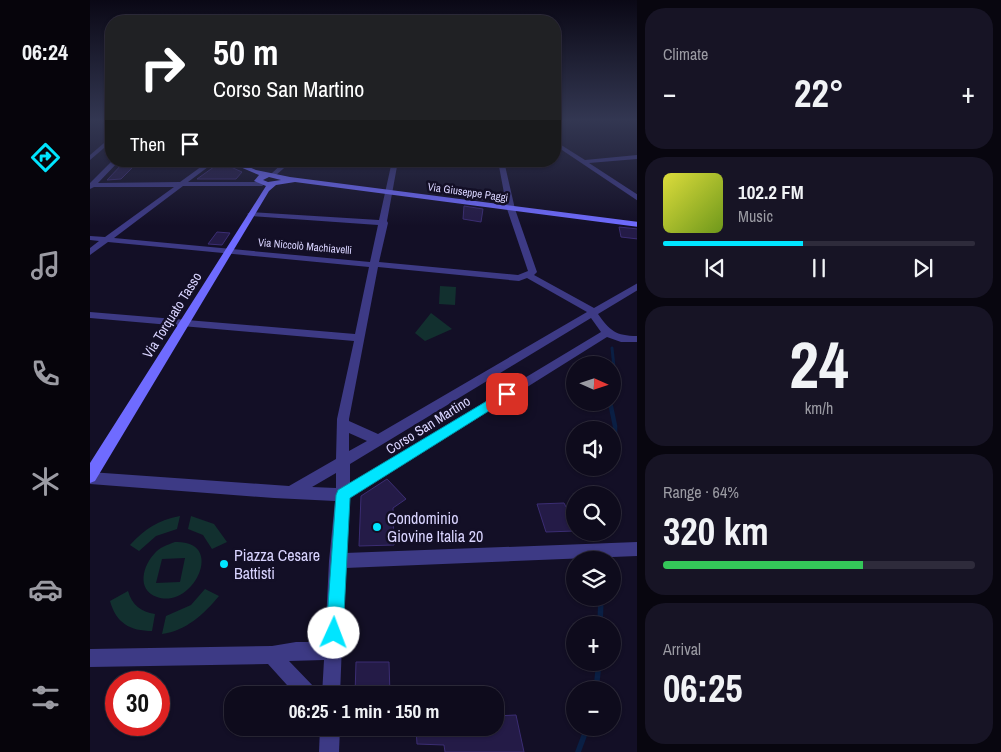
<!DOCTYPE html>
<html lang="en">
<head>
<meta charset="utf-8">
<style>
  :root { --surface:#0e0b1c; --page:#171425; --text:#f1f3f6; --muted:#9b9ba3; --line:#2e2b3b; --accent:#00e5ff }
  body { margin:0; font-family:"Archivo Narrow",sans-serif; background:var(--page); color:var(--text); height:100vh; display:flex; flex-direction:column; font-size:19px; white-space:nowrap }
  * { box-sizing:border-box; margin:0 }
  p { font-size:16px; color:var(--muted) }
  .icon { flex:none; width:28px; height:28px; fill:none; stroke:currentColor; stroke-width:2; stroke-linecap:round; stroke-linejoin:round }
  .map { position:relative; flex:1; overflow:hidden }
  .side { display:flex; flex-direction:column; gap:8px; padding:8px; background:#08060f; width:364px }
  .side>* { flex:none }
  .hud { position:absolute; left:15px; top:15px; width:456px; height:152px; border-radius:20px; box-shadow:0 1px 4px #0004,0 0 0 1px var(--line); background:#202124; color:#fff; overflow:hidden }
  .needle { width:32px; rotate:93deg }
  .tools { position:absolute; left:476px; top:356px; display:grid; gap:10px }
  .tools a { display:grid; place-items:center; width:55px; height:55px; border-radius:50%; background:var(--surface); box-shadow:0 1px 4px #0004,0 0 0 1px var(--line); font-size:25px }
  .speed { position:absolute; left:15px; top:671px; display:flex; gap:10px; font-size:25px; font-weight:700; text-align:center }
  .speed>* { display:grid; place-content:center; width:65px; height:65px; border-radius:50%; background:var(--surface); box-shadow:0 1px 4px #0004,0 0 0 1px var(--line); line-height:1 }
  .speed .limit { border:8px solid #d22; background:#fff; color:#111 }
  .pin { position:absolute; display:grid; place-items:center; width:42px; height:42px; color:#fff; margin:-21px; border-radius:10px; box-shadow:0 2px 8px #0006 }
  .me { position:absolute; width:55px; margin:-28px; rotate:2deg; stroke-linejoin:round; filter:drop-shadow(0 0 4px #0008) }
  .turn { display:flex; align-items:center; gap:18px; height:105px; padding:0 25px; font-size:22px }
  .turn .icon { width:65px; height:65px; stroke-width:2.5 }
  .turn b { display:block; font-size:35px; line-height:42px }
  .then { display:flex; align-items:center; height:48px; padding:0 25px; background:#0003; gap:10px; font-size:19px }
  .big { font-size:38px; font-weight:800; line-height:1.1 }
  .side .widget { flex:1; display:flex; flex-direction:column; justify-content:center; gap:8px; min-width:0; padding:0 18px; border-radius:20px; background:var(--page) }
  .side .dial { align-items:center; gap:0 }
  .dial b { font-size:65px; line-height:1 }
  .song { display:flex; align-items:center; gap:15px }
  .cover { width:60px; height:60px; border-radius:8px; background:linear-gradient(135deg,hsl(60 70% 55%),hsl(80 70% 35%)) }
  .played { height:5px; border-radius:2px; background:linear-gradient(90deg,var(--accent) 45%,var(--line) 45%) }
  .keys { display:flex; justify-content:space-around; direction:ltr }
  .heat { display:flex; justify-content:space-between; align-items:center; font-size:28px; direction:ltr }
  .charge { height:8px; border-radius:4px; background:linear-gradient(90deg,#34c759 64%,var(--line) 0) }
  .trip { position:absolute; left:134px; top:686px; width:280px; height:50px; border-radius:20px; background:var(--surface); box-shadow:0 1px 4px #0004,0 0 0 1px var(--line); font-weight:800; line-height:50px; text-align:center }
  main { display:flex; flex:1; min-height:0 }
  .menu { display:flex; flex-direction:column; width:90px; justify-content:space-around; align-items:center; background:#06040b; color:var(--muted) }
  .menu .icon { width:35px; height:35px }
  .menu .current { color:var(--accent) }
  .menu b { font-size:22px; color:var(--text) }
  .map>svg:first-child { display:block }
  .green { fill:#12302f; fill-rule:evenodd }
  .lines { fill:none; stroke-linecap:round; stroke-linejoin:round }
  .stream-far2 { stroke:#0a1f44; stroke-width:3 }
  .stream-far1 { stroke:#0a1f44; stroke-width:4.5 }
  .stream { stroke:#0a1f44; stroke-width:5.5 }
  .building { fill:#241b47; stroke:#3b2d73 }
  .street { fill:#3d3a85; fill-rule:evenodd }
  .secondary { fill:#6f6bff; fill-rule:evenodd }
  .route { fill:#00e5ff; stroke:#0095a6 }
  .poi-dot { fill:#00e5ff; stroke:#130f26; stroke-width:2 }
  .labels { text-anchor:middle; stroke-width:5; stroke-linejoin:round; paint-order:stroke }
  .far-street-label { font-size:11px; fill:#d9d4ff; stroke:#130f26 }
  .street-label { font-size:14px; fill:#d9d4ff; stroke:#130f26 }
  .near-poi-label { font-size:16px; fill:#d9d4ff; stroke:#130f26; text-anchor:start }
</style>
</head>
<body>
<main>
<nav class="menu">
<b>06:24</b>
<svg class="icon current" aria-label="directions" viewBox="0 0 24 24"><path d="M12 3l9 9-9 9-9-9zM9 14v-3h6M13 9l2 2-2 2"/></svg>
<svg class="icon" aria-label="music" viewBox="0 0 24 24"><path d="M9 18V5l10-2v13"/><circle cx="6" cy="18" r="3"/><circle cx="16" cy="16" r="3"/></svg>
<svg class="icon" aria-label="phone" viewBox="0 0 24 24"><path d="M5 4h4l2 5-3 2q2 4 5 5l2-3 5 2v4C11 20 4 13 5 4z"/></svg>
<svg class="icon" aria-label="climate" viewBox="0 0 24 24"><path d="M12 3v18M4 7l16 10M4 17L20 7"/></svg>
<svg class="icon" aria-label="car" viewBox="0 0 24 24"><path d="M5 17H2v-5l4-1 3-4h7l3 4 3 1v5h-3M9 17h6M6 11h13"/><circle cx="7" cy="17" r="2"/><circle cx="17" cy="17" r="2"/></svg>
<svg class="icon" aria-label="filters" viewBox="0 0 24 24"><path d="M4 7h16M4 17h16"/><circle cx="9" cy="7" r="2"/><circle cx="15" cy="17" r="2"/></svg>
</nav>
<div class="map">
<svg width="548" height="752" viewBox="0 0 548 752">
  <rect width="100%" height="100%" fill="#130f26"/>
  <g class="green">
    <polygon points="350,286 366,287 365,305 349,304"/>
    <polygon points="341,313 362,329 335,341 325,333"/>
    <path d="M 90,516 L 87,529 L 66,536 L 49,551 L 40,545 C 55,529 68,520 90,516 Z"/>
    <polygon points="101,516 124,524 137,542 122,549 113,535 98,529"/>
    <path d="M 85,542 C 137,540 103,610 67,597 C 46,590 53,565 65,553 C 70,547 77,545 85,542 ZM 95,558 L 90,582 L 66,583 L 72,559 Z"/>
    <path d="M 115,589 L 129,596 C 114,614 96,631 72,634 L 76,616 L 101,605 Z"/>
    <path d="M 38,591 C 42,605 51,612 65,614 L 62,631 C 40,631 26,623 20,601 Z"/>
  </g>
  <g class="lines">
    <g class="stream-far2">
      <polyline points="522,348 524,367 522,372"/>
      <polyline points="522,385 524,397 523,398"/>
    </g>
    <g class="stream-far1">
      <polyline points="522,399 524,397"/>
      <polyline points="520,402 525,426 525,442"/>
    </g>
    <g class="stream">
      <polyline points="510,625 511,598"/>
      <polyline points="506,690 509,662"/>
      <polyline points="488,752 497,728"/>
    </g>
  </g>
  <g class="building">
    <polygon points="35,161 49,161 31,179 17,180"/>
    <polygon points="132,163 152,172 146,179 107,179 128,164"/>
    <polygon points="377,192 396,195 395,200 376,198"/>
    <polygon points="374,206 393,209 391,222 373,219"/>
    <polygon points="529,227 548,229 548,239 531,237"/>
    <polygon points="127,232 140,233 132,245 118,244"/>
    <polygon points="297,479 316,499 303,508 304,545 269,546 271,496"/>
    <polygon points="474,503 476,507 485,506 485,531 456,532 447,504"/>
    <polygon points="266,662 299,662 300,695 265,695"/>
    <polygon points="426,715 434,752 355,752 354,745 327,744 326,728 405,728 405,716"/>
  </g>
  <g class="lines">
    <g class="street">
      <polygon points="21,137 21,142 0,160 0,155"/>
      <polygon points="468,143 495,160 548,155 548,159 499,163 548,195 548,201 466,146 466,144"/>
      <path d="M 22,161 L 29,161 L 8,183 L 90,182 L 119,161 L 126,161 L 98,182 L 172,182 L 175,184 L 172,186 L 93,186 L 24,238 L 280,262 L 288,225 L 161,216 L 157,214 L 161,212 L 289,220 L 302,161 L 308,161 L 297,221 L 298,223 L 289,262 L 428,275 L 438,271 L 417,209 L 408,161 L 414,161 L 425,209 L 447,272 L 444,275 L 504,308 L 548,283 L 548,290 L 508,314 C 520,331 526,336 548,336 L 548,342 L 531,342 L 517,337 L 260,498 L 255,553 L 548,542 L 548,556 L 255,568 L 250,695 L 232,695 L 234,660 L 199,661 L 225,688 L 227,695 L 206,695 L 178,664 L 0,667 L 0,649 L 182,646 L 206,642 L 235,642 L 239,561 L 245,501 L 184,498 L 0,484 L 0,472 L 199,486 L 246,459 L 247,419 L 264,341 L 0,318 L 0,312 L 265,334 L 279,267 L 18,242 L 0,255 L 0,248 L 9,241 L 0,240 L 0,236 L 15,237 L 84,187 L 4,187 L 0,189 L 0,183 ZM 288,267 L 429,281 L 437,278 L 497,312 L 288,434 L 259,421 L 259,419 ZM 501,318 L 511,332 L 260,483 L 260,464 ZM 259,433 L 277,441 L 259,451 ZM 246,473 L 246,488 L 222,487 Z"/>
      <polygon points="195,161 202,161 185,176 181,176 181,174"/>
      <polygon points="230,728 250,728 249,752 229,752"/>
    </g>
    <path class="secondary" d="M 136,161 L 145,161 L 166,170 L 200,177 L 548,222 L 548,227 L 205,182 L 186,185 L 179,191 L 5,481 L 0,483 L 0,463 L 176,186 L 164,181 L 169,175 ZM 179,177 L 191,180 L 178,182 L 173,180 Z"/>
  </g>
  <linearGradient id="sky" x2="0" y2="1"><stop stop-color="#0a0815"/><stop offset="0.53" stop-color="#333752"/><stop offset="1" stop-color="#333752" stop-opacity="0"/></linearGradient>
  <rect width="548" height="226" fill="url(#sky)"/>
  <polygon class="route" points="417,389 421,391 423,394 421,397 260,498 253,633 251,639 244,642 238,639 236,633 246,495 248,490"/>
  <g class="poi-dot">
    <circle cx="287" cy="527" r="5"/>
    <circle cx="134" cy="564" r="5"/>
  </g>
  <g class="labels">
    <g class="far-street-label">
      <text transform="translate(378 192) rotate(8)" y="4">Via Giuseppe Paggi</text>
      <text transform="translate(215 246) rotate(5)" y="4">Via Niccolò Machiavelli</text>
    </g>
    <g class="street-label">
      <text transform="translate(82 315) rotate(-58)" y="5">Via Torquato Tasso</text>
      <text transform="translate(338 425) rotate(-32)" y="5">Corso San Martino</text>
    </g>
    <g class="near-poi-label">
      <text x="297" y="524">Condominio<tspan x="297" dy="18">Giovine Italia 20</tspan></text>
      <text x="144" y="561">Piazza Cesare<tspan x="144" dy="18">Battisti</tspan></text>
    </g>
  </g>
</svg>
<div class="tools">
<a><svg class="needle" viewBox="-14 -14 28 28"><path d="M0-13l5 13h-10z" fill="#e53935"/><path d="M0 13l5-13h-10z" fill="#9b9ba3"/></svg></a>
<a><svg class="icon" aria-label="sound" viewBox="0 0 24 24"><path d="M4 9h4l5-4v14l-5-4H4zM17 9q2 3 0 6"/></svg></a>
<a><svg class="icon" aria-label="search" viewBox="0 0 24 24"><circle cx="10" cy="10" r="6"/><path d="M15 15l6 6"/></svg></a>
<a><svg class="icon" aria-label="layers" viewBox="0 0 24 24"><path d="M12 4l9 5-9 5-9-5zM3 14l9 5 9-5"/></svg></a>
<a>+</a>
<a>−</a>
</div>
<div class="speed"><div class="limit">30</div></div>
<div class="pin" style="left:417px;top:394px;background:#d93025"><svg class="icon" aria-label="arrive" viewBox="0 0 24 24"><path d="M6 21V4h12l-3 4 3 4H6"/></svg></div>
<svg class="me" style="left:244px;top:633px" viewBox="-20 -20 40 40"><circle r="19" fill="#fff"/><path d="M0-13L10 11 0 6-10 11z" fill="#00e5ff"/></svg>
<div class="trip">06:25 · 1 min · 150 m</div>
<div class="hud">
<div class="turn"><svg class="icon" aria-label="right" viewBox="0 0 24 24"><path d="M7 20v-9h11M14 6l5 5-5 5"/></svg><div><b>50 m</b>Corso San Martino</div></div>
<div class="then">Then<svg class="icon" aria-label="arrive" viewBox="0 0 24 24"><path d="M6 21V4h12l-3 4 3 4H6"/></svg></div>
</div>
</div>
<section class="side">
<div class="widget"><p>Climate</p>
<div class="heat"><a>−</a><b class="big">22°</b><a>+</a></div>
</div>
<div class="widget">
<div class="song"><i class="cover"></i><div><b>102.2 FM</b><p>Music</p></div></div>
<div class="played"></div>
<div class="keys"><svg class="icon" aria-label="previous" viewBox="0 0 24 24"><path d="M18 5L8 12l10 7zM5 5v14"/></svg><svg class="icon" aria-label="pause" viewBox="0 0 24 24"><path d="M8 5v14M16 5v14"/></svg><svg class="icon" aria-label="next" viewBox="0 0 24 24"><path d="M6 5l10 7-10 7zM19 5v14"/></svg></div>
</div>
<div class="widget dial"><b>24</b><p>km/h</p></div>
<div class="widget"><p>Range · 64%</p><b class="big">320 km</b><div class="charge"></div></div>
<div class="widget"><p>Arrival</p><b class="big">06:25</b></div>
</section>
</main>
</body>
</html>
